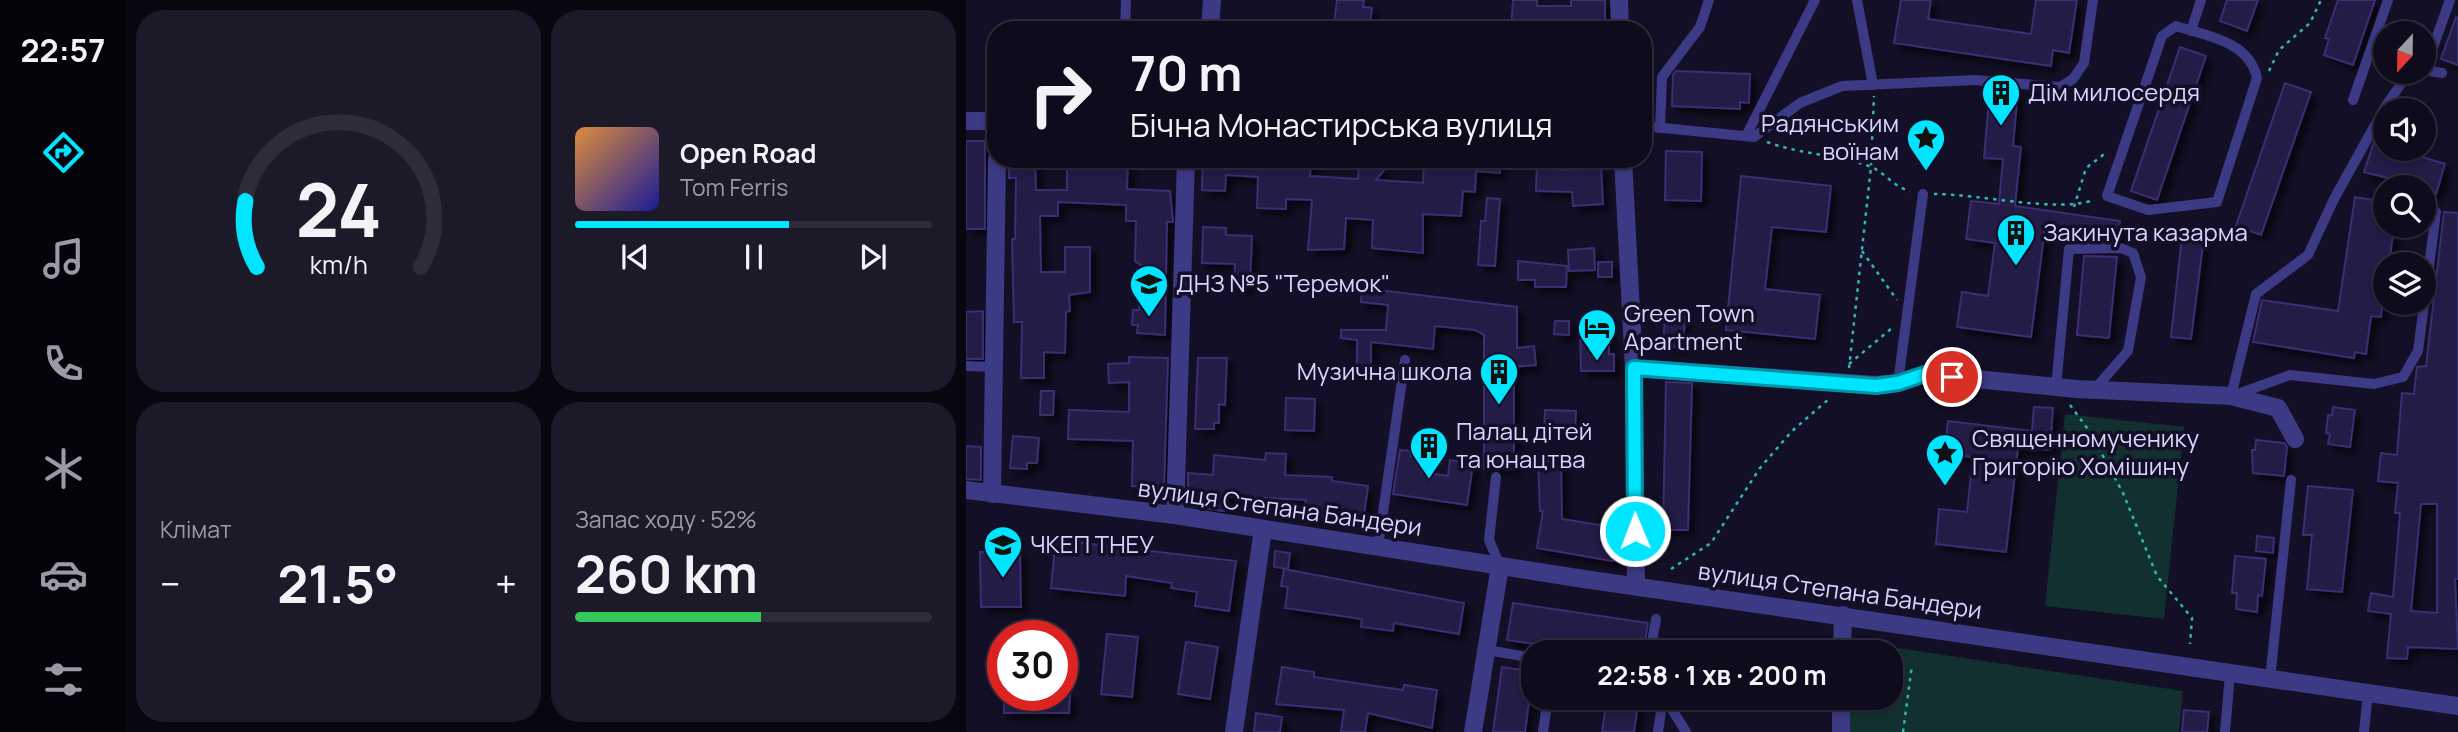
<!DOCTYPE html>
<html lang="uk">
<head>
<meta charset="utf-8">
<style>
  :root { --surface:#0e0b1c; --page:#1c1929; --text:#f1f3f6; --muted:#9b9ba3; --line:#2e2b3b; --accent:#00e5ff }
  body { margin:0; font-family:Manrope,sans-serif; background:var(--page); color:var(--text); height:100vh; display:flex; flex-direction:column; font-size:26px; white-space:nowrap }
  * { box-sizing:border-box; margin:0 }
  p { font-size:23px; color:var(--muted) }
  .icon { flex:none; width:38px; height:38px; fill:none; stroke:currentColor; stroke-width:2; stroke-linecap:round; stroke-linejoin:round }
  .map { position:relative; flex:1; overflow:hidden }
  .details { display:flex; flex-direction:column; gap:10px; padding:10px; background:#08060f; width:840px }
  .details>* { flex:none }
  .banner { position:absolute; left:21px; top:21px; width:665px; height:147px; border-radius:28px; box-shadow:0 4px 10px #0003,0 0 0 2px var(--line); background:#0e0b1c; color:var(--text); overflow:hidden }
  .needle { width:46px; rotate:202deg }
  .tools { position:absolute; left:1407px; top:21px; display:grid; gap:14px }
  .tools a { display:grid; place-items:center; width:63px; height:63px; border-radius:50%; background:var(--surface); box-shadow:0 4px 10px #0003,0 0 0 2px var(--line); font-size:35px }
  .speed { position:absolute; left:21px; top:620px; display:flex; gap:14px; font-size:35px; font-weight:700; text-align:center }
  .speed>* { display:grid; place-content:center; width:91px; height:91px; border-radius:50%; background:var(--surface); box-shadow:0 4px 10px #0003,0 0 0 2px var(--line); line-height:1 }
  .speed .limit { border:10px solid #d22; background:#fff; color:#111 }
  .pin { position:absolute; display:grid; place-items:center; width:60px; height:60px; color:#fff; margin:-30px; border:4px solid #fff; border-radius:50%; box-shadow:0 2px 7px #0007 }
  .me { position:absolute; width:77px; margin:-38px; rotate:359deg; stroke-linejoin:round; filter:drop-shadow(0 0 5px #0008) }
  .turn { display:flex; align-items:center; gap:24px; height:147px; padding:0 28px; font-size:32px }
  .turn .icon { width:91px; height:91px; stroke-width:2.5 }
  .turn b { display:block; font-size:49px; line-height:60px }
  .big { font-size:52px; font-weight:700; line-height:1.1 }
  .details .widget { flex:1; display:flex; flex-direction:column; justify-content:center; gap:10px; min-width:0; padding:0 24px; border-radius:28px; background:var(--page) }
  .details .dial { align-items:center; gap:0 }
  .dial svg { height:182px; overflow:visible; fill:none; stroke:var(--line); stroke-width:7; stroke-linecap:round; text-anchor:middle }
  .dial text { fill:var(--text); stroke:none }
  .song { display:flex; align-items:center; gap:21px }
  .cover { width:84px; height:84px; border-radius:10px; background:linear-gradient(135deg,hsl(30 70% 55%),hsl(240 70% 35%)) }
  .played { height:7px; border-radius:4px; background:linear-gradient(90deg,var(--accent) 60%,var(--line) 60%) }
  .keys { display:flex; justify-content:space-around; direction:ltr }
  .heat { display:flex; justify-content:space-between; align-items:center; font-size:38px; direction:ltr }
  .charge { height:10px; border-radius:5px; background:linear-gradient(90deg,#34c759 52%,var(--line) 0) }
  .details .tiles { flex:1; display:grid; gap:10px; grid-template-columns:repeat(2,1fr) }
  .trip { position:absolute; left:555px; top:640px; width:382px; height:70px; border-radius:28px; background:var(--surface); box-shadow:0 4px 10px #0003,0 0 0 2px var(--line); font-weight:700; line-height:70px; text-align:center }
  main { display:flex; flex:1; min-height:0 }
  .dock { display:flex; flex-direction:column; width:126px; justify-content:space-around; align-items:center; background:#06040b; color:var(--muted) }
  .dock .icon { width:49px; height:49px }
  .dock .current { color:var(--accent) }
  .dock b { font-size:32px; color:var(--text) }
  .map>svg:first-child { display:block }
  .green { fill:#12302f }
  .building { fill:#241b47; stroke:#3b2d73; stroke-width:2; fill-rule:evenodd; filter:url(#shadow) }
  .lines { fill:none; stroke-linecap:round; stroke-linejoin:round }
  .path { stroke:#2fb8b0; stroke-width:2.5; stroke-dasharray:3.5 5; stroke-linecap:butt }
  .service { stroke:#3d3a85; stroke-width:10 }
  .minor { stroke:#3d3a85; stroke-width:18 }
  .tertiary { stroke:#3d3a85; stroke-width:18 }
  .route-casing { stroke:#0095a6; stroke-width:18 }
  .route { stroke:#00e5ff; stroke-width:12 }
  .labels { text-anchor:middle; stroke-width:7; stroke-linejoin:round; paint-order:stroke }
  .poi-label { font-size:24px; fill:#d9d4ff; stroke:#130f26; text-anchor:start }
  .street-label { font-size:24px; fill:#d9d4ff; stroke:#130f26 }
</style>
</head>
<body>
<main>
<nav class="dock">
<b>22:57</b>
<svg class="icon current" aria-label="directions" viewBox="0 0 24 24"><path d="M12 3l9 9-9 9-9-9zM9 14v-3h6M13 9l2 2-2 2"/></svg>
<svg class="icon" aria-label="music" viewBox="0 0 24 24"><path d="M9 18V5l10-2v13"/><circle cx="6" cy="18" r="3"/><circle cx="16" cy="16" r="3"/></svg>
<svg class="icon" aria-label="phone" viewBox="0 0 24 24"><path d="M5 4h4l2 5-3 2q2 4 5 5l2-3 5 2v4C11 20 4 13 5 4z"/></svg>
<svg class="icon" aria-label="climate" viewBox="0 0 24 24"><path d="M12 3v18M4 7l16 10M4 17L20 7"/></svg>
<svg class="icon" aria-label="car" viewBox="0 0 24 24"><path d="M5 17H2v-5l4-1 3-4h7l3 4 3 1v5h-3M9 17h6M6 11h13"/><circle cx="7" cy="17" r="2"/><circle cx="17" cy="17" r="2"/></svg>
<svg class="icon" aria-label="filters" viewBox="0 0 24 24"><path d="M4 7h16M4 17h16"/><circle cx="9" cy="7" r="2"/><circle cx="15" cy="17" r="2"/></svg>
</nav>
<section class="details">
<div class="tiles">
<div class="widget dial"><svg viewBox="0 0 100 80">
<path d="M14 69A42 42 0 1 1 86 69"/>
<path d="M14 69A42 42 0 0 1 9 40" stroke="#00e5ff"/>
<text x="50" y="56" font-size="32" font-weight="700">24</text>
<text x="50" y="72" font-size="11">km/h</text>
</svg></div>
<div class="widget">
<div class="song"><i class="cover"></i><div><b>Open Road</b><p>Tom Ferris</p></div></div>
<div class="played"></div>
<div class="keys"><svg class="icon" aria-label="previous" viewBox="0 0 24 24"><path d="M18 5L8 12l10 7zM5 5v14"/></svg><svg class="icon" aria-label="pause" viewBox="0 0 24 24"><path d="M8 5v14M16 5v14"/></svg><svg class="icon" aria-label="next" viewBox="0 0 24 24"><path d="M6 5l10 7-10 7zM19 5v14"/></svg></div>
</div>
<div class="widget"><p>Клімат</p>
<div class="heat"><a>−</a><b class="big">21.5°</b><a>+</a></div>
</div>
<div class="widget"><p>Запас ходу · 52%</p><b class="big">260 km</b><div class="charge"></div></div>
</div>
</section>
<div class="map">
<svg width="1492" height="732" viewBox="0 0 1492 732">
  <defs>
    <filter id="shadow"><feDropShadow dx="6" dy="6" stdDeviation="3.5" flood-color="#0009"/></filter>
  </defs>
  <rect width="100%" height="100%" fill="#130f26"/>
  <g class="green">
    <polygon points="1099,414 1218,427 1198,619 1079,606"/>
    <polygon points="885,641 1217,691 1213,732 883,732 884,698 924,698 924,653 885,653"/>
  </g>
  <g class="building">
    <polygon points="371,0 398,0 397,7 406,8 403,30 372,30 373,25 368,24"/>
    <polygon points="547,0 571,0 571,6 605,6 605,0 639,0 639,30 545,30"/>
    <polygon points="935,0 965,0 962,19 1065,34 1070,0 1111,0 1103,53 1087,50 1085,66 928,43"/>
    <polygon points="1261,0 1292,0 1281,31 1254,21"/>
    <polygon points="1372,0 1409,0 1387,65 1358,55 1363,39 1359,38"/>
    <polygon points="1490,17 1492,18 1492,65 1475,59"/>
    <polygon points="1214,47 1240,56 1191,200 1165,191"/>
    <polygon points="710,71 784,74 783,103 774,102 774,109 706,106 707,75"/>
    <polygon points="1319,83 1345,92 1295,235 1270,226"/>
    <polygon points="1024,89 1052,91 1047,146 1055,147 1049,206 1154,221 1152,241 1119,241 1120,233 1079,228 1065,337 991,327 996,292 1022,296 1029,243 1000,239 1005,201 1033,204 1037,159 1018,158"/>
    <rect x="0" y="141" width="19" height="88"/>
    <polygon points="1408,142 1419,145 1419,149 1431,149 1479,164 1470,194 1458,187 1398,172"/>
    <polygon points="700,151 736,152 735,201 699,200"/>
    <polygon points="43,159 69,159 70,190 101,190 101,159 162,159 161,189 204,191 207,222 201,222 199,335 171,333 172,325 166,325 167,310 173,310 176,266 169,261 170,221 160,221 160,205 92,202 92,216 74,216 75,272 99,272 99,247 124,247 124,292 103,295 104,311 100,312 99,353 78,352 78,378 55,378 56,322 48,322 46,239 49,239 50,178 43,178"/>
    <polygon points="237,159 345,159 344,176 392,179 393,164 411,165 419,169 410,180 457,183 458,159 534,160 534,173 510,171 509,192 497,191 495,216 457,214 457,253 406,248 407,220 380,218 378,249 342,250 346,200 320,199 320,209 291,208 292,177 260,175 259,191 236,190"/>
    <polygon points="571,160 594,161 594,170 635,168 637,204 607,206 606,192 570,191"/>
    <polygon points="775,176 865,186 860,232 806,227 799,289 854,295 849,339 760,330"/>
    <polygon points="1389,197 1419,202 1419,226 1428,226 1423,264 1419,264 1415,317 1405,316 1400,354 1389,352 1388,358 1287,342 1296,300 1372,311"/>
    <polygon points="521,198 534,199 529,266 512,265 515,221 519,221"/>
    <path d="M 1478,212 L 1492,213 L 1492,579 L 1489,579 L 1492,649 L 1442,647 L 1441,659 L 1421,658 L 1425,614 L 1402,611 L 1405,593 L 1427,597 L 1434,513 L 1429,513 L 1432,483 L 1412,481 L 1415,453 L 1431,455 L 1436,393 L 1448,394 L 1451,367 L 1460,366 ZM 1455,504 L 1471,504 L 1471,613 L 1445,611 Z"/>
    <polygon points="237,227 260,228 260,235 286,236 284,286 268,285 269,264 236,263"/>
    <polygon points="1217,228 1239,229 1225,339 1205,337"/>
    <polygon points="628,248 629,270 603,271 602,250"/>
    <polygon points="1118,256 1151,257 1143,338 1111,335"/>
    <polygon points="552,261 601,266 600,287 569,287 569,280 552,280"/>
    <rect x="632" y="262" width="14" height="15"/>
    <polygon points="396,288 551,307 551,348 568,346 570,365 548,367 548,469 518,469 518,335 509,330 469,326 467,349 405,342 405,374 391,374 391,340 375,338 375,330 420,330 422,305 395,302"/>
    <polygon points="17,311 17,359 0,359 0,312"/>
    <polygon points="699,316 719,317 717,347 697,346"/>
    <polygon points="589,321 603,321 603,335 588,334"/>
    <polygon points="614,329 643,329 643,354 648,354 648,371 615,371"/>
    <polygon points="163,357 202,358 198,487 166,486 167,441 102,439 103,410 163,412 163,382 143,383 142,364 163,363"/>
    <polygon points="232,358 261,358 259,405 253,404 253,423 248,423 248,429 229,429"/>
    <polygon points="700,382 726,383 722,530 697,530"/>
    <polygon points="75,391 88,391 87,415 74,415"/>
    <polygon points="320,398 349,399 348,431 319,430"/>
    <polygon points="1068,407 1087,408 1084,450 1052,448 1040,552 970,544 973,509 1001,512 1007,457 978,454 982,421 1066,431"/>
    <polygon points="1367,407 1389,410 1384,447 1362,444 1364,434 1360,433 1362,415 1366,415"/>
    <polygon points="579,410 610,411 609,432 578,431"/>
    <polygon points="47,436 73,438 71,463 61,463 61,469 44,468"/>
    <polygon points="1290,440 1318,443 1321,447 1318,476 1287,473 1286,450 1289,450"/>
    <polygon points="0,446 15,447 15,480 0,479"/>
    <polygon points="434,450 445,451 444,456 458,459 456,472 482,476 484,460 507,464 501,505 427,494"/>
    <polygon points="300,453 320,454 319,475 366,477 366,481 402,486 398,515 360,510 360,517 345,517 346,506 339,506 340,500 259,496 258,511 222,506 222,473 247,475 248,455 299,460"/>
    <polygon points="572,461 595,461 596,519 652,528 647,561 571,548 577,511 574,511"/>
    <polygon points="1342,486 1387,490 1376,592 1341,589 1346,535 1337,535"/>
    <polygon points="90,535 116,538 116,543 270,561 263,611 229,606 231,592 205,588 206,583 160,576 159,596 85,588"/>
    <polygon points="1291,536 1308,538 1307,553 1290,551"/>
    <polygon points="309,551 324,553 322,569 308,567"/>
    <polygon points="14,552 54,552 55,607 15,607"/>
    <polygon points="1269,556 1300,559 1296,596 1292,595 1291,612 1270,609 1271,593 1266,593"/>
    <polygon points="318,569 498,603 493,634 428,623 427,631 395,627 396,619 319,608 322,587 315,586"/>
    <polygon points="547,603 682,623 677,653 629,653 541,640"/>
    <polygon points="141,634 172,637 166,697 135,694"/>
    <polygon points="220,642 252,647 244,699 212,694"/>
    <polygon points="316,667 348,672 348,677 437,690 438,685 471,690 466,728 402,713 399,732 375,732 378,710 310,704"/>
    <polygon points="536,667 567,672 559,732 527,732"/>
    <polygon points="38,695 104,695 103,713 38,713"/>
    <polygon points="641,698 673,698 668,732 636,732"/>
    <polygon points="1218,710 1243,712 1241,732 1216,732"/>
    <polygon points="290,713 316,717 314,732 288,732"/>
  </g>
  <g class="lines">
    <g class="path">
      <polyline points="1303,71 1313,50 1344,23 1355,0"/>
      <path d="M 801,142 C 834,154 870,155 903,166 C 919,172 927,187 944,191"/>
      <path d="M 968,194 C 1014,194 1090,213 1128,200"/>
      <polyline points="1108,207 1120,168 1141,152"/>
      <polyline points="896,251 931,300"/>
      <polyline points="883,364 926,328"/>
      <polyline points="883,368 905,167 908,96"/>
      <polyline points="1104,405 1124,432 1157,493 1191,576 1226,618 1224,644"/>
      <polyline points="705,569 745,543 794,468 826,431 864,398"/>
      <polyline points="937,732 946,665"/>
    </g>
    <g class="service">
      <polyline points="891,0 907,85"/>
      <path d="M 1210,26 C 1241,36 1283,41 1291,78 L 1251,202 L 1182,210 L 1141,196 L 1196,36 Z"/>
      <polyline points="159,30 160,0"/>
      <polyline points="1225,31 1235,0"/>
      <polyline points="1458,54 1466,50 1484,0"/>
      <polyline points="1458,70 1476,73"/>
      <polyline points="1387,100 1422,0"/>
      <polyline points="677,126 788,137 834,103 876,86 1009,80 1094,87 1107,79 1118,63 1127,0"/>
      <polyline points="694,128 696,77 734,27 743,0"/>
      <polyline points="780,136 849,0"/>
      <polyline points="0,366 28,367"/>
      <polyline points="932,383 957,194"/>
      <polyline points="1090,387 1103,249 1155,248 1167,253 1175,277 1162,351 1128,390"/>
      <polyline points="1269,395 1324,375 1408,384 1437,377 1452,351 1470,212"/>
      <polyline points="1265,396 1290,294 1342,255 1368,199 1419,107 1443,72"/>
      <polyline points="530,477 523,540 534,566"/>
      <polyline points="412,547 439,360"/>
      <polyline points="521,650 567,658"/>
      <polyline points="684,653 690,619"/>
      <polyline points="1304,679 1325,480"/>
      <polyline points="699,698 720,732"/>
      <polyline points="577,732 582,698"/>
      <polyline points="692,732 697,698"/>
      <polyline points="1259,732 1264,674"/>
      <polyline points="1398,732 1402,692"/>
    </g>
    <g class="minor">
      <polyline points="653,0 654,30"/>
      <polyline points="244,30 246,0"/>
      <polyline points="0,121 30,121"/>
      <polyline points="657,159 668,368 670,586"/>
      <polyline points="668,368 910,385 932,383 959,374 1111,389 1265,396 1312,408 1329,439"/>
      <polyline points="26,494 31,159"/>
      <polyline points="209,515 220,159"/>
      <polyline points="876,653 877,615"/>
      <polyline points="268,732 297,529"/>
      <polyline points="507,732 534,566"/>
      <polyline points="875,732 875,698"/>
    </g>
    <polyline class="tertiary" points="0,490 209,515 618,579 1492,706"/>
  </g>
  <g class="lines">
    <g class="route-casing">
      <polyline id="route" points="669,531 668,368 910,386 932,383 959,374 986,377"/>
    </g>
    <use href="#route" class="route"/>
  </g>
  <defs>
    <g id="building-pin" transform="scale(2.0125)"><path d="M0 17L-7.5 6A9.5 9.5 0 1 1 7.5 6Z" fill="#00e5ff" stroke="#130f26"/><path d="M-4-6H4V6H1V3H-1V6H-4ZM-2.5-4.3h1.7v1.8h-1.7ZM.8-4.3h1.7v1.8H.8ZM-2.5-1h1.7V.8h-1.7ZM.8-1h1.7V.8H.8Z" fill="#111"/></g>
    <g id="sight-pin" transform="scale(2.0125)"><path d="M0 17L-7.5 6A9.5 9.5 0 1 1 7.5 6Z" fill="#00e5ff" stroke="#130f26"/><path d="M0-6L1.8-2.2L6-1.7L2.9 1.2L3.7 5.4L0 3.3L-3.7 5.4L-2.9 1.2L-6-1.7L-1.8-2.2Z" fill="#111"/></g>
    <g id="school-pin" transform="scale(2.0125)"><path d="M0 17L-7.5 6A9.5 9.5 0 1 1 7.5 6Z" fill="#00e5ff" stroke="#130f26"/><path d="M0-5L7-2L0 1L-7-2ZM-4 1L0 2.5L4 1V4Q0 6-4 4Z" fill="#111"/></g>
    <g id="hotel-pin" transform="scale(2.0125)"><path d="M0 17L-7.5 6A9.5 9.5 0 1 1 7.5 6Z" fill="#00e5ff" stroke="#130f26"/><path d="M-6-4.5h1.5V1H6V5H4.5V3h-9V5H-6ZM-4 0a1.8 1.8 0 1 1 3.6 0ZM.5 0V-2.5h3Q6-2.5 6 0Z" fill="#111"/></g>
    <g id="university-pin" transform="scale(2.0125)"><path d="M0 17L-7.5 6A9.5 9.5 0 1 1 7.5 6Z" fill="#00e5ff" stroke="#130f26"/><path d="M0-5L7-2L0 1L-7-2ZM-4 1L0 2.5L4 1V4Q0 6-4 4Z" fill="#111"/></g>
  </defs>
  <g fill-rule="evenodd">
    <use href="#building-pin" x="1035" y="93"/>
    <use href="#sight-pin" x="960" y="138"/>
    <use href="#building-pin" x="1050" y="233"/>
    <use href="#school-pin" x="183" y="284"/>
    <use href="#hotel-pin" x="631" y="328"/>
    <use href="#building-pin" x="533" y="372"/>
    <use href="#building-pin" x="463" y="446"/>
    <use href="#sight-pin" x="979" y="453"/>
    <use href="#university-pin" x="37" y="545"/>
  </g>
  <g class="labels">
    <g class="poi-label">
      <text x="1062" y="101">Дім милосердя</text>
      <text x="933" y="132" text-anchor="end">Радянським<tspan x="933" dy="28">воїнам</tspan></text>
      <text x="1077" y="241">Закинута казарма</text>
      <text x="210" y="292">ДНЗ №5 "Теремок"</text>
      <text x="658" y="322">Green Town<tspan x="658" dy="28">Apartment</tspan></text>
      <text x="506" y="380" text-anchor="end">Музична школа</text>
      <text x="490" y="440">Палац дітей<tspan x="490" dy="28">та юнацтва</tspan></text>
      <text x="1006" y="447">Священномученику<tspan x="1006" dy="28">Григорію Хомішину</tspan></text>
      <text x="64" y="553">ЧКЕП ТНЕУ</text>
    </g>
    <g class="street-label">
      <text transform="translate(314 508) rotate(8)" y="8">вулиця Степана Бандери</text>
      <text transform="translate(874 591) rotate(8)" y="8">вулиця Степана Бандери</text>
    </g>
  </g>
</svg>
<div class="tools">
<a><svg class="needle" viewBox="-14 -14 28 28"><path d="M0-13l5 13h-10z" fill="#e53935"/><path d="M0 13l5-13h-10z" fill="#9b9ba3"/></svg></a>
<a><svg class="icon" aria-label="sound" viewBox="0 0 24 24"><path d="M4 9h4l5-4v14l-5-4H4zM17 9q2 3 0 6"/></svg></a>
<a><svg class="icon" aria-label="search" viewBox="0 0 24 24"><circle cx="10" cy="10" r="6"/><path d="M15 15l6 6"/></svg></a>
<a><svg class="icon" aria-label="layers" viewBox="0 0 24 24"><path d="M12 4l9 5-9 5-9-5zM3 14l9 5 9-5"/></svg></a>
</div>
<div class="speed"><div class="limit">30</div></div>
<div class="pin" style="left:986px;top:377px;background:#d93025"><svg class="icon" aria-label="arrive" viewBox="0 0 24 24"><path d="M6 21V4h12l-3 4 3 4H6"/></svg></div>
<svg class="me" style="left:669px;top:531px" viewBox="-20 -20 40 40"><circle r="17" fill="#00e5ff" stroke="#fff" stroke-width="3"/><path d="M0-11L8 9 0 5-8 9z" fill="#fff"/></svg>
<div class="trip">22:58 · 1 хв · 200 m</div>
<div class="banner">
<div class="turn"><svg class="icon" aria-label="right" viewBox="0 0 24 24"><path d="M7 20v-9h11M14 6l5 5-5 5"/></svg><div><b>70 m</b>Бічна Монастирська вулиця</div></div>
</div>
</div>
</main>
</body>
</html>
